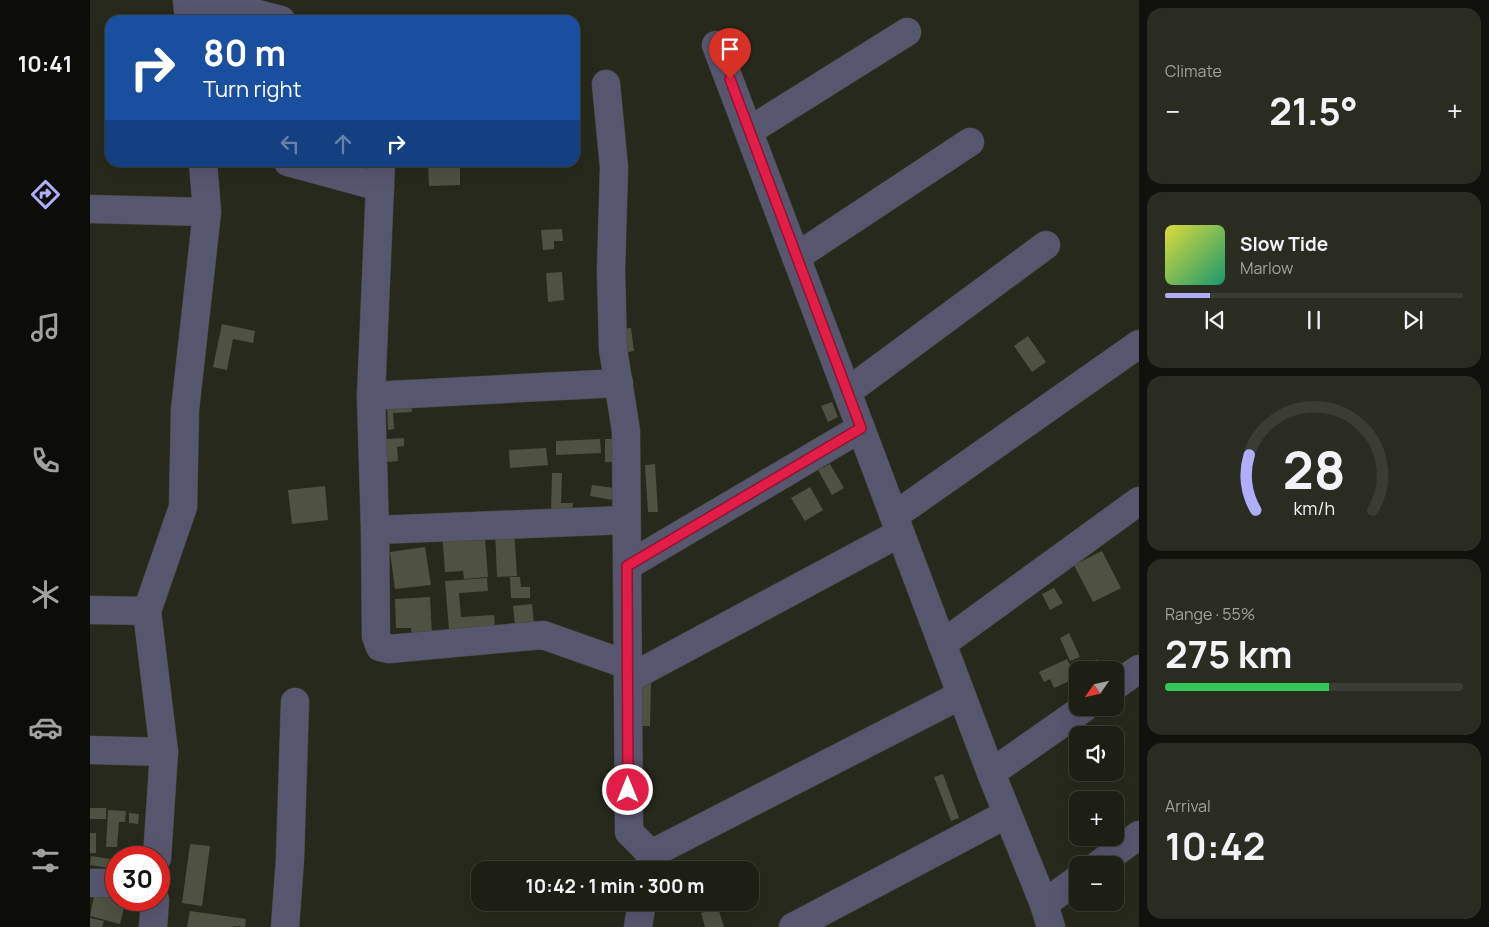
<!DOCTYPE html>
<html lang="en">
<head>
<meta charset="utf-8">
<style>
  :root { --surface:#1d1f15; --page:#2a2c22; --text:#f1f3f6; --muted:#a0a2a0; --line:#3b3d34; --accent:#b0aefa }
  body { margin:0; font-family:Manrope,sans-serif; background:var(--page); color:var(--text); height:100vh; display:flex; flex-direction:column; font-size:19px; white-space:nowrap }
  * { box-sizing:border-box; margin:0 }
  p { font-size:16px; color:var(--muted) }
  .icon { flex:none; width:28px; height:28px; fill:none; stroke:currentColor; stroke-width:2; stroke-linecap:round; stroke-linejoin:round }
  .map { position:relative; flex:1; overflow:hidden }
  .drawer { display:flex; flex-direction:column; gap:8px; padding:8px; background:#10110c; width:350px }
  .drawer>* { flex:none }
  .banner { position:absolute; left:15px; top:15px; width:475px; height:152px; border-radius:15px; box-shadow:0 5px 20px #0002,0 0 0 1px var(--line); background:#1a4fa0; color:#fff; overflow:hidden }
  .needle { width:32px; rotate:236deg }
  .buttons { position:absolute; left:979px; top:661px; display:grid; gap:10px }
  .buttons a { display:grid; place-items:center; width:55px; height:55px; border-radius:10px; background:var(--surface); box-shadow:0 5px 20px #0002,0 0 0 1px var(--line); font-size:25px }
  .speed { position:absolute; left:15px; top:846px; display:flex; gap:10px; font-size:25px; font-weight:700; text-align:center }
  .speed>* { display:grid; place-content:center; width:65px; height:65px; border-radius:50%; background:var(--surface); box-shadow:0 5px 20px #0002,0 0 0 1px var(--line); line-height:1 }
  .speed .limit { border:8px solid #d22; background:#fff; color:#111 }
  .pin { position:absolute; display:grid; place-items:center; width:42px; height:42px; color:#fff; margin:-51px -21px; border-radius:50% 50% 50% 0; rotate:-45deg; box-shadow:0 0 5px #0007 }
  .pin .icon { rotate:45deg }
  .me { position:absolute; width:55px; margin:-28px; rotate:0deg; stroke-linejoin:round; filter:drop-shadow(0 0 4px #0008) }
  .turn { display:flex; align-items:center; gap:18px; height:105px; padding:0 15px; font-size:22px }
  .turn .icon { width:65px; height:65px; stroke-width:2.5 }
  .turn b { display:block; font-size:35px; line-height:42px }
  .lanes { display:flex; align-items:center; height:48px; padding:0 15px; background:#0003; justify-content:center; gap:25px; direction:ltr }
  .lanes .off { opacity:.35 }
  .big { font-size:38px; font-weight:700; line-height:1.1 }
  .drawer .card { flex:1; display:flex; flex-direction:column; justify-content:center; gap:8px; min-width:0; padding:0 18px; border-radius:15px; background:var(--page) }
  .drawer .dial { align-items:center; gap:0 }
  .dial svg { height:130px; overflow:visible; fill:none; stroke:var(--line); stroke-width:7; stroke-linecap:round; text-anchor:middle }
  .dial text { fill:var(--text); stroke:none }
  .song { display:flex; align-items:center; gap:15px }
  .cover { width:60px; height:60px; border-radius:8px; background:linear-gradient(135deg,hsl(60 70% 55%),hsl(160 70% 35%)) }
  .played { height:5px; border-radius:2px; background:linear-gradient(90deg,var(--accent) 15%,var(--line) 15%) }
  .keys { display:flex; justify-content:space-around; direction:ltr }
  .heat { display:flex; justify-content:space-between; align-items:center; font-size:28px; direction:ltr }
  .charge { height:8px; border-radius:4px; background:linear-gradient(90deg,#34c759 55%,var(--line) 0) }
  .trip { position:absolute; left:381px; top:861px; width:288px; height:50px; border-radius:15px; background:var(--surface); box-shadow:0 5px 20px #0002,0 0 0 1px var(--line); font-weight:700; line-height:50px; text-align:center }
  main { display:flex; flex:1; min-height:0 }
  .menu { display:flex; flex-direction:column; width:90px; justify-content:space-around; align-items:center; background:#0c0c08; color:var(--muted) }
  .menu .icon { width:35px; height:35px }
  .menu .selected { color:var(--accent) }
  .menu b { font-size:22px; color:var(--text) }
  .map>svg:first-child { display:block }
  .building { fill:#4f5143 }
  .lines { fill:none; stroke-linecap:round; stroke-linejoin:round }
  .minor-casing { stroke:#444639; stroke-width:29 }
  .minor { stroke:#57566f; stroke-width:28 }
  .route-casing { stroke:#92132f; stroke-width:12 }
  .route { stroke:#e11d48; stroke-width:9 }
</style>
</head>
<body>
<main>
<nav class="menu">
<b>10:41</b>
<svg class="icon selected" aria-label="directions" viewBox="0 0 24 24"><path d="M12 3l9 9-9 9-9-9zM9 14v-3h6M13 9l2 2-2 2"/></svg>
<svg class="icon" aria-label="music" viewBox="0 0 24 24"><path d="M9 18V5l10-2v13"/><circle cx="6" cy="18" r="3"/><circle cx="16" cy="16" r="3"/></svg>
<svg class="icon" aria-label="phone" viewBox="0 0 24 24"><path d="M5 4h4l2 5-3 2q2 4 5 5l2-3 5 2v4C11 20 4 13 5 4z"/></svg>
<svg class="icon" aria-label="climate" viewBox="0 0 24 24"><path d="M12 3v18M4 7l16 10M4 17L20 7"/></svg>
<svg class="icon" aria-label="car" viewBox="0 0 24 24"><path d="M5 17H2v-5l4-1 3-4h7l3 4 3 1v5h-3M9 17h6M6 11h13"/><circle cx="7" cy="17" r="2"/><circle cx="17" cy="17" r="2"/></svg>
<svg class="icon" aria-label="filters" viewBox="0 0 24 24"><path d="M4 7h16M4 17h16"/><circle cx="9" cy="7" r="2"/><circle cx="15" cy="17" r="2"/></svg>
</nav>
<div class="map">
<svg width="1049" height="927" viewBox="0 0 1049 927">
  <rect width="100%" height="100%" fill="#27291c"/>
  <g class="building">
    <polygon points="338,162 370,162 370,185 339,186"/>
    <polygon points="472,229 473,241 464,241 464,249 453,250 451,230"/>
    <polygon points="472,272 474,300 458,302 456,273"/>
    <polygon points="132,324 165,331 163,343 143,339 137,370 123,367"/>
    <polygon points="541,328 544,351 533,353 530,329"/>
    <polygon points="938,336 956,362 942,372 924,346"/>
    <polygon points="742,402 748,417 738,422 731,406"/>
    <polygon points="321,403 322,412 303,413 304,429 298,430 297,404"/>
    <polygon points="314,438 314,446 307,447 308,461 297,462 296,439"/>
    <polygon points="510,439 511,453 466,455 466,441"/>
    <rect x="515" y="439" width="11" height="23"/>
    <polygon points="456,448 458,465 420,468 419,450"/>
    <polygon points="565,464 568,512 558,512 555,465"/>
    <polygon points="740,464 754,488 742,495 728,470"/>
    <polygon points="462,473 472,473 471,503 483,503 482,513 461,513"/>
    <polygon points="502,485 524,488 522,500 500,496"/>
    <polygon points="235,486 238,520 202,524 198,490"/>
    <polygon points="720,487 733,510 715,521 701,498"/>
    <polygon points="424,529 427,576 407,577 405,530"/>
    <polygon points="352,532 395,539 398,577 374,579 373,571 355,572"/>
    <polygon points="335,547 341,585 305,589 300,552"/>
    <polygon points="1012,551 1031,588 1003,602 984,565"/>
    <polygon points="420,577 430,577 431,587 440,587 440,598 421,598"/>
    <polygon points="397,578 398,591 369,593 371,617 404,615 405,627 359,630 355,581"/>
    <polygon points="964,588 973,603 960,610 952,594"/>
    <polygon points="340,597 342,635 322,636 321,628 306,628 305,599"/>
    <polygon points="442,604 444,623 425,625 423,606"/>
    <polygon points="979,633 990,657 980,661 970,638"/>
    <polygon points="977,659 986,678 964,688 960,679 954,682 949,672"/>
    <polygon points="1007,659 1012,670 988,670 988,678 984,671"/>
    <polygon points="549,680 561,681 560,726 547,726"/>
    <polygon points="853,774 869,818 861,821 844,777"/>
    <rect x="0" y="808" width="16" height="11"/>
    <polygon points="18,810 36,811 35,822 29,822 27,847 16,847"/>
    <polygon points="39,813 49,814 48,824 39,823"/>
    <rect x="0" y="833" width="6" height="20"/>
    <polygon points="100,844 120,846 112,906 92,903"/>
    <polygon points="1,856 21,859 20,868 0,865"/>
    <polygon points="5,891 26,897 26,900 36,900 30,924 0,916"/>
    <polygon points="628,908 634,927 615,927 611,913"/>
    <polygon points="100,911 156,919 155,927 144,926 143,927 97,927"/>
    <polygon points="0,918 14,921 12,927 0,927"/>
  </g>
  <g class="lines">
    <g class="minor-casing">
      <g id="minor">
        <polyline points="97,0 99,20"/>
        <polyline points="113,0 191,20"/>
        <polyline points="626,45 901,773 954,904 961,927"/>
        <polyline points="516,84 524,167 521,271 523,349 536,431 539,828 539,832 561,854 558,870"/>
        <polyline points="659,131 817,32"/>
        <polyline points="198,162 290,187"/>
        <polyline points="291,162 281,396 285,530 286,636 290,647 299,649 453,635 538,665"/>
        <polyline points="0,209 117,212"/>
        <polyline points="706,257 880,142"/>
        <polyline points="757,392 956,245"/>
        <polyline points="281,396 529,383"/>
        <polyline points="804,516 1049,344"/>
        <polyline points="285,530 536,520"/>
        <polyline points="537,566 771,428"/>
        <polyline points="0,610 57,611"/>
        <polyline points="852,644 1049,501"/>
        <polyline points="538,679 810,533"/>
        <polyline points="1025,686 1049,669"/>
        <polyline points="0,750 74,752"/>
        <polyline points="901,773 994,708"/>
        <polyline points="561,854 871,695"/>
        <polyline points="67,858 74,752 57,611 93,507 95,410 117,212 113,162"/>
        <polyline points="1008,865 1049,835"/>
        <polyline points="0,883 26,883"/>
        <polyline points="954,904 988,879"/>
        <polyline points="63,927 65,900"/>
        <polyline points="195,927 200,859 205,702"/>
        <polyline points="548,927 552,902"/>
        <polyline points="703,927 917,814"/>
      </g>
    </g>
    <use href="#minor" class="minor"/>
  </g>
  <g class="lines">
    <g class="route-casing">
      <polyline id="route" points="538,790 537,566 771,428 640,79"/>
    </g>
    <use href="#route" class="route"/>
  </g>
</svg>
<div class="buttons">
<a><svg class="needle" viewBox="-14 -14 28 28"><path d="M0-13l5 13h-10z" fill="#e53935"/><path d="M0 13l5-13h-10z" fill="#a0a2a0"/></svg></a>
<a><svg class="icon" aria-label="sound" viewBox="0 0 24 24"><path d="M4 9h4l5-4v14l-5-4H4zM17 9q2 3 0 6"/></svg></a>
<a>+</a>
<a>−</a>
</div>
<div class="speed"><div class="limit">30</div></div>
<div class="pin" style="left:640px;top:79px;background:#d93025"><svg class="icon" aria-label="arrive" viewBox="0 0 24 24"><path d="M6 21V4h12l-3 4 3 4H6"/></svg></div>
<svg class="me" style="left:538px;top:790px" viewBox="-20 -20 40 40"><circle r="17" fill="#e11d48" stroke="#fff" stroke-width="3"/><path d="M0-11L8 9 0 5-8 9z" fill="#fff"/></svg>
<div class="trip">10:42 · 1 min · 300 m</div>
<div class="banner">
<div class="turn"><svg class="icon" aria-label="right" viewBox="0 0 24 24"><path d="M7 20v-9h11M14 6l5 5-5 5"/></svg><div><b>80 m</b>Turn right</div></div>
<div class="lanes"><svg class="icon off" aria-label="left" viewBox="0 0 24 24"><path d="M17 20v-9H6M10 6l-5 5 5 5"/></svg><svg class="icon off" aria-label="ahead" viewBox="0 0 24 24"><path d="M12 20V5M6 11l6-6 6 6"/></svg><svg class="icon" aria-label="right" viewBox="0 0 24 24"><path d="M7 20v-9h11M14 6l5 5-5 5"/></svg></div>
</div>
</div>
<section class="drawer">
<div class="card"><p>Climate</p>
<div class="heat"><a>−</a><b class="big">21.5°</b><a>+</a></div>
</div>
<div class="card">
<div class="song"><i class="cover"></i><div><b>Slow Tide</b><p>Marlow</p></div></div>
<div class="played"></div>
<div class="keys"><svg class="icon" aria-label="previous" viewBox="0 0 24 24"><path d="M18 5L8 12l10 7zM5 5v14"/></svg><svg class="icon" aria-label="pause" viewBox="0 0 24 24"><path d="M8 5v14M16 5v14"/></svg><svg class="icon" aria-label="next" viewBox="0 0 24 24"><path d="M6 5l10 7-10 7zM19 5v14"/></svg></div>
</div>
<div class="card dial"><svg viewBox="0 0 100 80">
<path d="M14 69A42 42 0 1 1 86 69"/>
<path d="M14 69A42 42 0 0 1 10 35" stroke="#b0aefa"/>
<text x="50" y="56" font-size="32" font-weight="700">28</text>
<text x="50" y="72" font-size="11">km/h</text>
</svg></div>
<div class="card"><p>Range · 55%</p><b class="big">275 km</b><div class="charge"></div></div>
<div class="card"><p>Arrival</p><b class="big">10:42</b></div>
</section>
</main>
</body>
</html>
